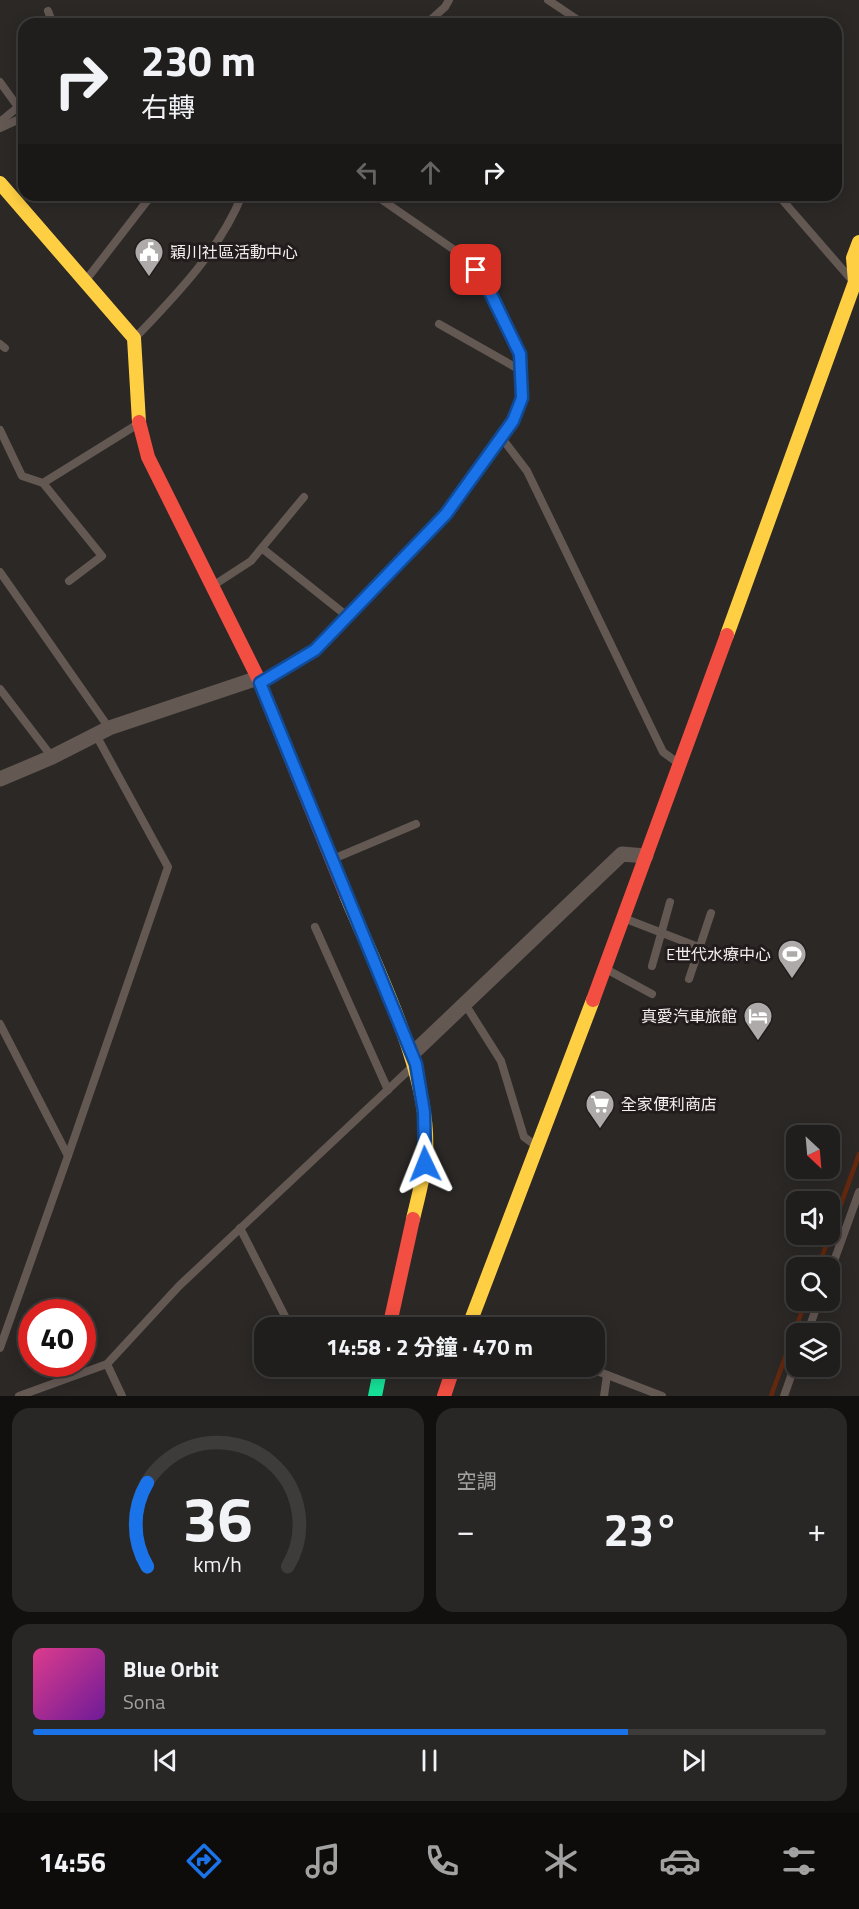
<!DOCTYPE html>
<html lang="zh-TW">
<head>
<meta charset="utf-8">
<style>
  :root { --surface:#201e1c; --page:#282725; --text:#f1f3f6; --muted:#a2a2a3; --line:#3d3c3b; --accent:#1a73e8 }
  body { margin:0; font-family:"Titillium Web","Noto Sans TC",sans-serif; background:var(--page); color:var(--text); height:100vh; display:flex; flex-direction:column; font-size:22px; white-space:nowrap }
  * { box-sizing:border-box; margin:0 }
  p { font-size:20px; color:var(--muted) }
  .icon { flex:none; width:33px; height:33px; fill:none; stroke:currentColor; stroke-width:2; stroke-linecap:round; stroke-linejoin:round }
  .map { position:relative; height:1396px; overflow:hidden }
  .drawer { display:flex; flex-direction:column; gap:12px; padding:12px; background:#12100f; flex:1 }
  .drawer>* { flex:none }
  .banner { position:absolute; left:18px; top:18px; width:824px; height:183px; border-radius:18px; box-shadow:0 3px 15px #0003,0 0 0 2px var(--line); background:#201e1c; color:var(--text); overflow:hidden }
  .needle { width:39px; rotate:154deg }
  .buttons { position:absolute; left:786px; top:1125px; display:grid; gap:12px }
  .buttons a { display:grid; place-items:center; width:54px; height:54px; border-radius:12px; background:var(--surface); box-shadow:0 3px 15px #0003,0 0 0 2px var(--line); font-size:30px }
  .speed { position:absolute; left:18px; top:1299px; display:flex; gap:12px; font-size:30px; font-weight:700; text-align:center }
  .speed>* { display:grid; place-content:center; width:78px; height:78px; border-radius:50%; background:var(--surface); box-shadow:0 3px 15px #0003,0 0 0 2px var(--line); line-height:1 }
  .speed .limit { border:9px solid #d22; background:#fff; color:#111 }
  .pin { position:absolute; display:grid; place-items:center; width:51px; height:51px; color:#fff; margin:-26px; border-radius:12px; box-shadow:0 3px 9px #0006 }
  .me { position:absolute; width:66px; margin:-33px; rotate:358deg; stroke-linejoin:round; filter:drop-shadow(0 0 4px #0008) }
  .turn { display:flex; align-items:center; gap:21px; height:126px; padding:0 24px; font-size:27px }
  .turn .icon { width:78px; height:78px; stroke-width:2.5 }
  .turn b { display:block; font-size:42px; line-height:51px }
  .lanes { display:flex; align-items:center; height:57px; padding:0 24px; background:#0003; justify-content:center; gap:30px; direction:ltr }
  .lanes .off { opacity:.35 }
  .big { font-size:45px; font-weight:700; line-height:1.1 }
  .drawer .tile { flex:1; display:flex; flex-direction:column; justify-content:center; gap:9px; min-width:0; padding:0 21px; border-radius:18px; background:var(--page) }
  .drawer .dial { align-items:center; gap:0 }
  .dial svg { height:156px; overflow:visible; fill:none; stroke:var(--line); stroke-width:7; stroke-linecap:round; text-anchor:middle }
  .dial text { fill:var(--text); stroke:none }
  .song { display:flex; align-items:center; gap:18px }
  .cover { width:72px; height:72px; border-radius:9px; background:linear-gradient(135deg,hsl(330 70% 55%),hsl(280 70% 35%)) }
  .played { height:6px; border-radius:3px; background:linear-gradient(90deg,var(--accent) 75%,var(--line) 75%) }
  .keys { display:flex; justify-content:space-around; direction:ltr }
  .heat { display:flex; justify-content:space-between; align-items:center; font-size:33px; direction:ltr }
  .drawer .tiles { flex:1; display:grid; gap:12px; grid-template-columns:1fr 1fr }
  .tile:last-child { grid-column:span 2 }
  .trip { position:absolute; left:254px; top:1317px; width:351px; height:60px; border-radius:18px; background:var(--surface); box-shadow:0 3px 15px #0003,0 0 0 2px var(--line); font-weight:700; line-height:60px; text-align:center }
  .tabs { display:flex; height:96px; justify-content:space-around; align-items:center; background:#0d0c0b; color:var(--muted) }
  .tabs .icon { width:42px; height:42px }
  .tabs .on { color:var(--accent) }
  .tabs b { font-size:27px; color:var(--text) }
  .map>svg:first-child { display:block }
  .lines { fill:none; stroke-linecap:round; stroke-linejoin:round }
  .stream { stroke:#64280e; stroke-width:4.5 }
  .lane { stroke:#645853; stroke-width:8 }
  .street { stroke:#645853; stroke-width:15 }
  .fast { stroke:#16e098; stroke-width:14 }
  .slow { stroke:#ffcf43; stroke-width:14 }
  .jam { stroke:#f24e42; stroke-width:14 }
  .route-casing { stroke:#114b97; stroke-width:15 }
  .route { stroke:#1a73e8; stroke-width:10 }
  .labels { text-anchor:middle; stroke-width:6; stroke-linejoin:round; paint-order:stroke }
  .poi-label { font-size:16px; fill:#f3f0ef; stroke:#221d1c; text-anchor:start }
</style>
</head>
<body>
<div class="map">
<svg width="859" height="1396" viewBox="0 0 859 1396">
  <rect width="100%" height="100%" fill="#2b2826"/>
  <g class="lines">
    <g class="stream">
      <polyline points="818,1268 859,1154"/>
      <polyline points="771,1396 806,1300"/>
    </g>
    <g class="lane">
      <polyline points="548,0 584,24"/>
      <polyline points="48,11 53,24"/>
      <polyline points="426,24 445,7 449,0"/>
      <polyline points="0,82 18,107 0,122"/>
      <polyline points="0,128 24,117"/>
      <polyline points="778,195 850,278"/>
      <polyline points="86,280 147,201 155,195"/>
      <polyline points="439,324 522,371"/>
      <path d="M 136,337 C 176,295 220,250 242,195"/>
      <polyline points="0,344 5,348"/>
      <polyline points="0,430 22,476 43,483 138,424"/>
      <polyline points="501,437 527,471 663,752 678,763"/>
      <polyline points="43,483 102,556 69,581"/>
      <polyline points="263,549 347,616"/>
      <polyline points="0,572 109,728"/>
      <polyline points="214,585 251,561 304,497"/>
      <polyline points="261,682 315,650 446,514 513,421 522,398 520,354 485,282 466,258 375,195"/>
      <polyline points="0,689 52,757"/>
      <polyline points="333,859 416,824"/>
      <polyline points="626,919 701,948"/>
      <polyline points="315,927 388,1090"/>
      <polyline points="652,966 670,902"/>
      <polyline points="606,969 652,994"/>
      <polyline points="689,979 711,913"/>
      <polyline points="465,1004 501,1061 524,1137 535,1145"/>
      <polyline points="0,1024 68,1156 168,867 96,735"/>
      <polyline points="240,1228 291,1328"/>
      <polyline points="830,1272 859,1192"/>
      <polyline points="807,1334 819,1300"/>
      <polyline points="0,1348 68,1156"/>
      <polyline points="107,1364 122,1396"/>
      <polyline points="584,1366 662,1396"/>
      <polyline points="19,1396 107,1364 179,1286 412,1067"/>
      <polyline points="604,1396 607,1375"/>
      <polyline points="784,1396 796,1362"/>
    </g>
    <g class="street">
      <polyline points="0,779 52,757 109,728 258,678"/>
      <polyline points="411,1055 622,854 646,856"/>
    </g>
    <polyline class="fast" points="375,1396 381,1366"/>
    <g class="slow">
      <polyline points="0,183 134,338 139,422"/>
      <polyline points="727,635 855,282 853,258 859,242"/>
      <path d="M 346,895 C 378,973 436,1082 425,1165 C 422,1183 417,1202 413,1219"/>
      <polyline points="468,1328 593,1000"/>
    </g>
    <g class="jam">
      <polyline points="139,422 148,457 258,678 346,895"/>
      <polyline points="593,1000 727,635"/>
      <polyline points="389,1328 413,1219"/>
      <polyline points="444,1396 454,1366"/>
    </g>
  </g>
  <g class="lines">
    <g class="route-casing">
      <polyline id="route" points="425,1164 424,1112 416,1064 260,683 315,650 446,514 513,421 522,398 520,354 485,282 476,270"/>
    </g>
    <use href="#route" class="route"/>
  </g>
  <defs>
    <g id="civic-pin" transform="scale(1.5)"><path d="M0 17L-7.5 6A9.5 9.5 0 1 1 7.5 6Z" fill="#adaaa9" stroke="#221d1c"/><path d="M-.6-6.5H3V-4.5H.6V-3L4-1V1h2V6H-6V1h2V-1L-.6-3ZM-1.2 2.5V6h2.4V2.5Z" fill="#fff"/></g>
    <g id="stadium-pin" transform="scale(1.5)"><path d="M0 17L-7.5 6A9.5 9.5 0 1 1 7.5 6Z" fill="#adaaa9" stroke="#221d1c"/><path d="M0-5a6.5 5 0 1 0 0 10a6.5 5 0 1 0 0-10ZM-3.5-1.8h7v3.6h-7Z" fill="#fff"/></g>
    <g id="hotel-pin" transform="scale(1.5)"><path d="M0 17L-7.5 6A9.5 9.5 0 1 1 7.5 6Z" fill="#adaaa9" stroke="#221d1c"/><path d="M-6-4.5h1.5V1H6V5H4.5V3h-9V5H-6ZM-4 0a1.8 1.8 0 1 1 3.6 0ZM.5 0V-2.5h3Q6-2.5 6 0Z" fill="#fff"/></g>
    <g id="supermarket-pin" transform="scale(1.5)"><path d="M0 17L-7.5 6A9.5 9.5 0 1 1 7.5 6Z" fill="#adaaa9" stroke="#221d1c"/><path d="M-6-5.5h2.5l.6 2H6L4.5 2H-2.5L-4.4-4H-6ZM-1.5 3.2a1.3 1.3 0 1 0 .1 0ZM3 3.2a1.3 1.3 0 1 0 .1 0Z" fill="#fff"/></g>
  </defs>
  <g fill-rule="evenodd">
    <use href="#civic-pin" x="149" y="252"/>
    <use href="#stadium-pin" x="792" y="954"/>
    <use href="#hotel-pin" x="758" y="1016"/>
    <use href="#supermarket-pin" x="600" y="1104"/>
  </g>
  <g class="labels">
    <g class="poi-label">
      <text x="170" y="258">穎川社區活動中心</text>
      <text x="771" y="960" text-anchor="end">E世代水療中心</text>
      <text x="737" y="1022" text-anchor="end">真愛汽車旅館</text>
      <text x="621" y="1110">全家便利商店</text>
    </g>
  </g>
</svg>
<div class="buttons">
<a><svg class="needle" viewBox="-14 -14 28 28"><path d="M0-13l5 13h-10z" fill="#e53935"/><path d="M0 13l5-13h-10z" fill="#a2a2a3"/></svg></a>
<a><svg class="icon" aria-label="sound" viewBox="0 0 24 24"><path d="M4 9h4l5-4v14l-5-4H4zM17 9q2 3 0 6"/></svg></a>
<a><svg class="icon" aria-label="search" viewBox="0 0 24 24"><circle cx="10" cy="10" r="6"/><path d="M15 15l6 6"/></svg></a>
<a><svg class="icon" aria-label="layers" viewBox="0 0 24 24"><path d="M12 4l9 5-9 5-9-5zM3 14l9 5 9-5"/></svg></a>
</div>
<div class="speed"><div class="limit">40</div></div>
<div class="pin" style="left:476px;top:270px;background:#d93025"><svg class="icon" aria-label="arrive" viewBox="0 0 24 24"><path d="M6 21V4h12l-3 4 3 4H6"/></svg></div>
<svg class="me" style="left:425px;top:1164px" viewBox="-20 -20 40 40"><path d="M0-17L14 15 0 8-14 15z" fill="#1a73e8" stroke="#fff" stroke-width="4"/></svg>
<div class="trip">14:58 · 2 分鐘 · 470 m</div>
<div class="banner">
<div class="turn"><svg class="icon" aria-label="right" viewBox="0 0 24 24"><path d="M7 20v-9h11M14 6l5 5-5 5"/></svg><div><b>230 m</b>右轉</div></div>
<div class="lanes"><svg class="icon off" aria-label="left" viewBox="0 0 24 24"><path d="M17 20v-9H6M10 6l-5 5 5 5"/></svg><svg class="icon off" aria-label="ahead" viewBox="0 0 24 24"><path d="M12 20V5M6 11l6-6 6 6"/></svg><svg class="icon" aria-label="right" viewBox="0 0 24 24"><path d="M7 20v-9h11M14 6l5 5-5 5"/></svg></div>
</div>
</div>
<section class="drawer">
<div class="tiles">
<div class="tile dial"><svg viewBox="0 0 100 80">
<path d="M14 69A42 42 0 1 1 86 69"/>
<path d="M14 69A42 42 0 0 1 14 26" stroke="#1a73e8"/>
<text x="50" y="56" font-size="32" font-weight="700">36</text>
<text x="50" y="72" font-size="11">km/h</text>
</svg></div>
<div class="tile"><p>空調</p>
<div class="heat"><a>−</a><b class="big">23°</b><a>+</a></div>
</div>
<div class="tile">
<div class="song"><i class="cover"></i><div><b>Blue Orbit</b><p>Sona</p></div></div>
<div class="played"></div>
<div class="keys"><svg class="icon" aria-label="previous" viewBox="0 0 24 24"><path d="M18 5L8 12l10 7zM5 5v14"/></svg><svg class="icon" aria-label="pause" viewBox="0 0 24 24"><path d="M8 5v14M16 5v14"/></svg><svg class="icon" aria-label="next" viewBox="0 0 24 24"><path d="M6 5l10 7-10 7zM19 5v14"/></svg></div>
</div>
</div>
</section>
<nav class="tabs">
<b>14:56</b>
<svg class="icon on" aria-label="directions" viewBox="0 0 24 24"><path d="M12 3l9 9-9 9-9-9zM9 14v-3h6M13 9l2 2-2 2"/></svg>
<svg class="icon" aria-label="music" viewBox="0 0 24 24"><path d="M9 18V5l10-2v13"/><circle cx="6" cy="18" r="3"/><circle cx="16" cy="16" r="3"/></svg>
<svg class="icon" aria-label="phone" viewBox="0 0 24 24"><path d="M5 4h4l2 5-3 2q2 4 5 5l2-3 5 2v4C11 20 4 13 5 4z"/></svg>
<svg class="icon" aria-label="climate" viewBox="0 0 24 24"><path d="M12 3v18M4 7l16 10M4 17L20 7"/></svg>
<svg class="icon" aria-label="car" viewBox="0 0 24 24"><path d="M5 17H2v-5l4-1 3-4h7l3 4 3 1v5h-3M9 17h6M6 11h13"/><circle cx="7" cy="17" r="2"/><circle cx="17" cy="17" r="2"/></svg>
<svg class="icon" aria-label="filters" viewBox="0 0 24 24"><path d="M4 7h16M4 17h16"/><circle cx="9" cy="7" r="2"/><circle cx="15" cy="17" r="2"/></svg>
</nav>
</body>
</html>
